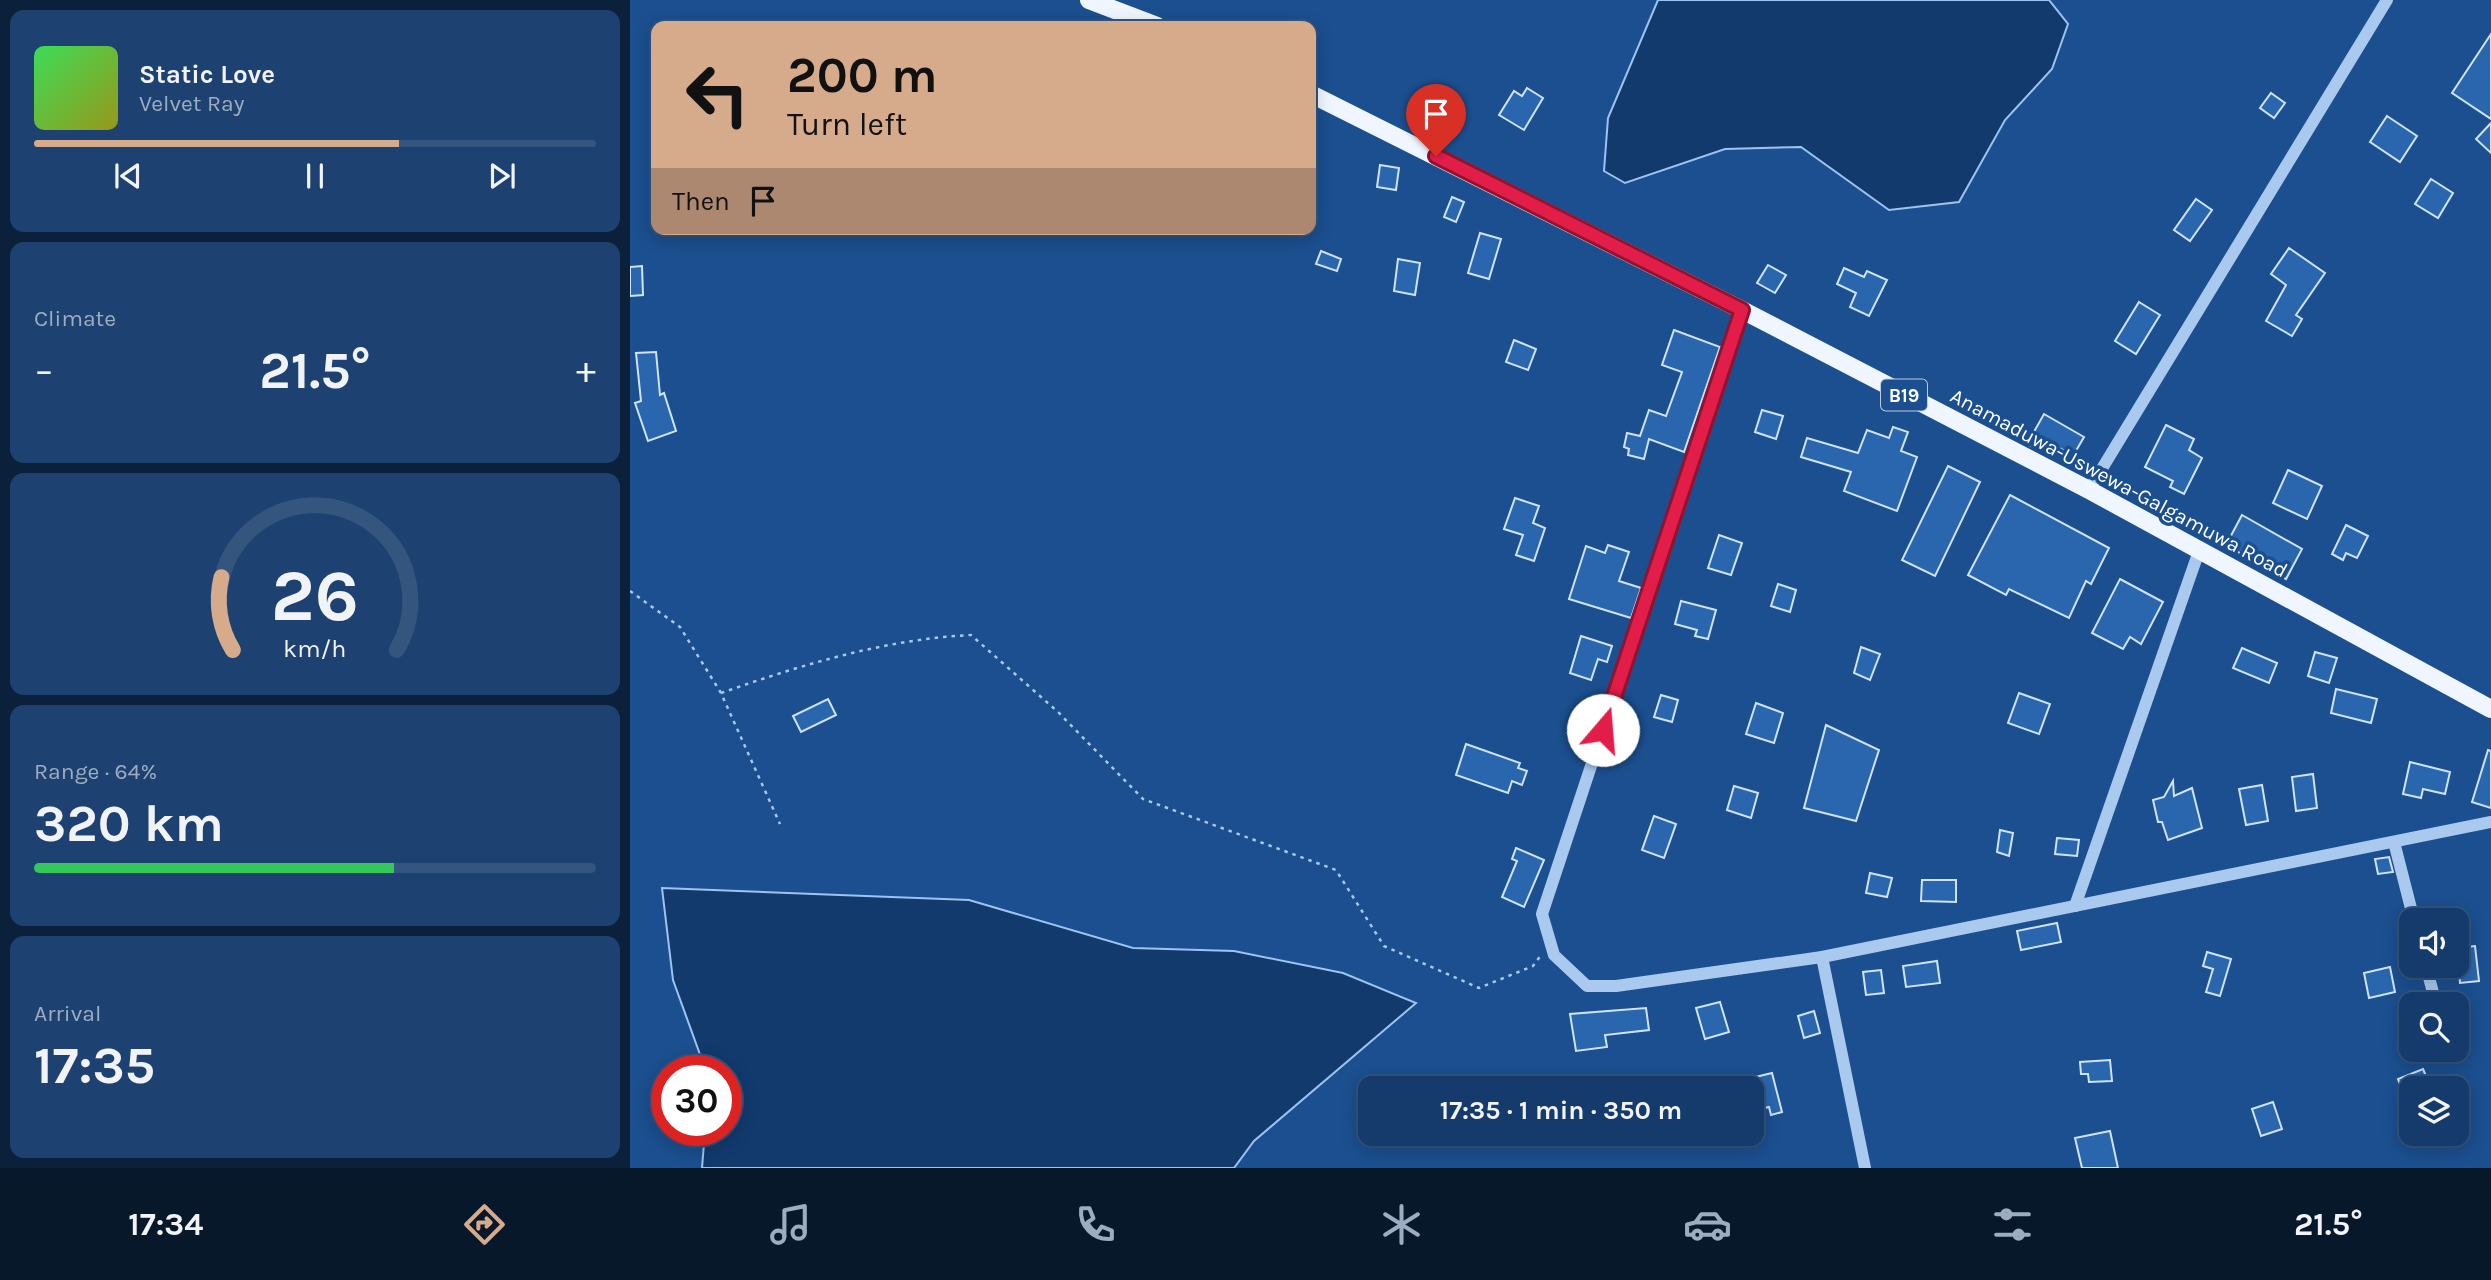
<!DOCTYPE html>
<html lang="en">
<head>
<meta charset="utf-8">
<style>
  :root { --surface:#143b6b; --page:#1d4271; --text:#f1f3f6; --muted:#9dadc1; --line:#33557e; --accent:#d6ab8b }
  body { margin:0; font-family:Karla,sans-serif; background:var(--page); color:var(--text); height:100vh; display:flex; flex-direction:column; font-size:26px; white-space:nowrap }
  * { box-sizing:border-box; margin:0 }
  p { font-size:23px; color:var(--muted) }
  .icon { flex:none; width:38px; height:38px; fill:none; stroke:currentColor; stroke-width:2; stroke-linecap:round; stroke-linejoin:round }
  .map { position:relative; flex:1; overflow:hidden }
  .drawer { display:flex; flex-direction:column; gap:10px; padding:10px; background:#0b203b; width:630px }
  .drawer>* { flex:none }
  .banner { position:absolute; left:21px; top:21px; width:665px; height:214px; border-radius:14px; box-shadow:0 4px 18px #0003,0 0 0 2px var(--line); background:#d6ab8b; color:#111; overflow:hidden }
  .tools { position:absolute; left:1769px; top:908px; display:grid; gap:14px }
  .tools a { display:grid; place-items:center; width:70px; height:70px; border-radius:14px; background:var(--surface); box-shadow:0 4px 18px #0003,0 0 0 2px var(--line); font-size:35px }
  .speed { position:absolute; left:21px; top:1055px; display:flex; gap:14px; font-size:35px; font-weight:700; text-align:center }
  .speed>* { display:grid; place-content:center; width:91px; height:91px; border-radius:50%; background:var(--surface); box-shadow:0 4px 18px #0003,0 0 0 2px var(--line); line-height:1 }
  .speed .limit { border:10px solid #d22; background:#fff; color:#111 }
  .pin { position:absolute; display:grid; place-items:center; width:60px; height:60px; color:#fff; margin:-72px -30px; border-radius:50% 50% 50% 0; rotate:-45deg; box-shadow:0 0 7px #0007 }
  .pin .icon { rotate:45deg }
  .me { position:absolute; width:77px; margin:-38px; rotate:18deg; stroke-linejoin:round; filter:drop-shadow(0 0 5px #0008) }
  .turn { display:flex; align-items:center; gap:24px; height:147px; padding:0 21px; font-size:32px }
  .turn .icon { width:91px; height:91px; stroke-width:2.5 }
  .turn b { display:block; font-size:49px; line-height:60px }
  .then { display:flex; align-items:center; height:66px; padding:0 21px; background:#0003; gap:14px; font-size:26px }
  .big { font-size:52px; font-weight:700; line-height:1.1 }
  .drawer .card { flex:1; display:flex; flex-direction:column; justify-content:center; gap:10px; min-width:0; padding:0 24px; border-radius:14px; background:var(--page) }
  .drawer .dial { align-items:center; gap:0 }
  .dial svg { height:182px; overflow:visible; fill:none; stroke:var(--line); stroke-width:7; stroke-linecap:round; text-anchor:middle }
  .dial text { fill:var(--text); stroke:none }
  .song { display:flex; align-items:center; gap:21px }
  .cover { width:84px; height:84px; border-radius:10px; background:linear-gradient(135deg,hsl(130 70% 55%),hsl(60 70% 35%)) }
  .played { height:7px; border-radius:4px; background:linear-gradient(90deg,var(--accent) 65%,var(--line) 65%) }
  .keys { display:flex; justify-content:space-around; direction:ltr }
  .heat { display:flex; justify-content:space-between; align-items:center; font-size:38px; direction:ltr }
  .charge { height:10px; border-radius:5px; background:linear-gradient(90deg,#34c759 64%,var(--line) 0) }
  .trip { position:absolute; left:728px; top:1076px; width:406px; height:70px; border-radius:14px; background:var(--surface); box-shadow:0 4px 18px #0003,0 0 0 2px var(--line); font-weight:700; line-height:70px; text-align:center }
  .tabs { display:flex; height:112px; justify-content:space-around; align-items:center; background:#08182b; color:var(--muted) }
  .tabs .icon { width:49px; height:49px }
  .tabs .current { color:var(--accent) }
  .tabs b { font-size:32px; color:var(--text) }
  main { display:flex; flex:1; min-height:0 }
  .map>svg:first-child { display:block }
  .water { fill:#123a6d; stroke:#9cc4f0; stroke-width:2 }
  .building { fill:#2a66ad; stroke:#cfe3fa; stroke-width:2 }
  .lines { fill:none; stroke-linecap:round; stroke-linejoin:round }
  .path { stroke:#a9c9ee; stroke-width:2.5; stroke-dasharray:3.5 5; stroke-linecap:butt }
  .minor { stroke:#a9c9ee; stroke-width:12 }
  .major { stroke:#f0f6ff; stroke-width:18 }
  .route-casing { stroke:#92132f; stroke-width:18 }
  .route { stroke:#e11d48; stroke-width:12 }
  .labels { text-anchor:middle; stroke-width:7; stroke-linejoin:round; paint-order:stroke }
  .shield { fill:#1b4f8f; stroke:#bbcadd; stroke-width:2 }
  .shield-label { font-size:19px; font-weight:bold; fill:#fff }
  .street-label { font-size:21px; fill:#fff; stroke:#1b4f8f }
</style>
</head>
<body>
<main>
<section class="drawer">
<div class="card">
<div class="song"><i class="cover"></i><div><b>Static Love</b><p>Velvet Ray</p></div></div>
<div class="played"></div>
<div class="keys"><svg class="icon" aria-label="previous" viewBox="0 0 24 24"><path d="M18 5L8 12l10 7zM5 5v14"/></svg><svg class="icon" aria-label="pause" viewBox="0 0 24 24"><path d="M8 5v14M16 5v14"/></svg><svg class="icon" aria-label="next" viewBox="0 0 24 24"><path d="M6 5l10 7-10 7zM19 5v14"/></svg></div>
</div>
<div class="card"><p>Climate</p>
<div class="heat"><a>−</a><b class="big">21.5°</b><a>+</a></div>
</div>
<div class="card dial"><svg viewBox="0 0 100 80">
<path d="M14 69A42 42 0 1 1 86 69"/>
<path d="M14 69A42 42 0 0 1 9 37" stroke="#d6ab8b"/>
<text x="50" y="56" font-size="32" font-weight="700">26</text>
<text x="50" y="72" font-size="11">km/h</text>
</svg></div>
<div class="card"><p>Range · 64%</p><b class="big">320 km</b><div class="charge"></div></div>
<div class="card"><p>Arrival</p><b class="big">17:35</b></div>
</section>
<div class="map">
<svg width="1861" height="1168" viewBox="0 0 1861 1168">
  <rect width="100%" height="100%" fill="#1b4f8f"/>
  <g class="water">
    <polygon points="1028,0 1419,0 1438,24 1422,69 1375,120 1329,202 1259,210 1171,147 1095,149 995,183 974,171 978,118"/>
    <polygon points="32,888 339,900 503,948 604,951 713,973 786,1003 624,1141 604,1168 72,1168 75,1131 96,1130 96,1071 76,1071 43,980"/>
  </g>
  <g class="building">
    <polygon points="1861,34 1861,119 1822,93"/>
    <polygon points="897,88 913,98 894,130 869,115 884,91 892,96"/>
    <polygon points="1641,93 1655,103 1644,118 1630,108"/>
    <polygon points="1757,116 1787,136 1770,162 1740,142"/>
    <polygon points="1861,123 1861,153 1846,139"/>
    <polygon points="750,165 769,168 766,190 747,187"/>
    <polygon points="1801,179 1823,193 1808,218 1785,204"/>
    <polygon points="822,197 834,202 826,222 814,217"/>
    <polygon points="1566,199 1582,210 1560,241 1544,230"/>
    <polygon points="850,233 871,239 859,279 838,273"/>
    <polygon points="1659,248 1695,273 1666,315 1672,319 1662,336 1636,321 1656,285 1641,274"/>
    <polygon points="691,251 711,259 707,271 686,264"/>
    <polygon points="768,259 790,263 785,295 764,291"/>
    <polygon points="1138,265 1156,275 1145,293 1127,283"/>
    <polygon points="12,266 13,295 0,296 0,267"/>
    <polygon points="1214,268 1234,277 1237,271 1257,280 1239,316 1220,307 1226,293 1207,284"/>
    <polygon points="1509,302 1530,315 1506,354 1485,341"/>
    <polygon points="1044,330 1090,347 1054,452 1019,439 1014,459 998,455 999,449 994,447 997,433 1010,436 1019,410 1036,416 1052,372 1032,365"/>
    <polygon points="884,340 906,349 898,370 876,362"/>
    <polygon points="26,352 30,395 34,393 46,431 18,441 5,403 11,401 6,353"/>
    <polygon points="1132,410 1153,416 1146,439 1125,432"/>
    <polygon points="1414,414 1454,437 1443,456 1431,449 1429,453 1413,444 1410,450 1397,444"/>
    <polygon points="1536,425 1564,439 1559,450 1572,458 1554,494 1540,487 1543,481 1515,467"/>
    <polygon points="1263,427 1278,432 1271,451 1287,457 1267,511 1214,491 1221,472 1171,457 1177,438 1228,453 1237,430 1259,438"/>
    <polygon points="1318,466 1350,482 1305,576 1272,560"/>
    <polygon points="1658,470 1692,486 1677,519 1643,503"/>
    <polygon points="1380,495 1479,548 1461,584 1456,581 1439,618 1379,589 1376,595 1338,575"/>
    <polygon points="885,498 909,506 903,523 915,528 904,561 886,555 893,535 874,529"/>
    <polygon points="1612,515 1672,549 1656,579 1596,545"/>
    <polygon points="1716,525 1738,536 1727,558 1716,553 1713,560 1702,554"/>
    <polygon points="1089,535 1112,543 1101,575 1078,568"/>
    <polygon points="978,545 999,552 989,581 1011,588 1001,618 939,599 956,546 975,553"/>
    <polygon points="1490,579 1533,602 1511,644 1500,637 1493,649 1462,633"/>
    <polygon points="1148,584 1166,590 1160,612 1141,606"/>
    <polygon points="1051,601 1086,610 1078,639 1065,636 1067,630 1045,624"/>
    <polygon points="951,636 982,646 977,662 968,659 961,680 940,673"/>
    <polygon points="1231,647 1250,654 1240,680 1224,673"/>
    <polygon points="1612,648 1647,663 1639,683 1603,668"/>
    <polygon points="1685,652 1707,658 1699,683 1678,676"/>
    <polygon points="1706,689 1747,699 1741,723 1701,713"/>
    <polygon points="1389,693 1420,704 1409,734 1378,723"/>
    <polygon points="1031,695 1048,700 1042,722 1024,717"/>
    <polygon points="198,699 206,715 171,732 163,716"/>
    <polygon points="1126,703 1153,713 1144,743 1116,734"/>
    <polygon points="1196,725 1249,750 1226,821 1174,808"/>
    <polygon points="836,744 890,763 888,768 897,771 892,785 882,781 878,793 826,775"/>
    <polygon points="1858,750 1861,751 1861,808 1842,802"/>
    <polygon points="1780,762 1820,772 1815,794 1793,789 1791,798 1773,794"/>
    <polygon points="1683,774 1687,808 1666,811 1662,777"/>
    <polygon points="1543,781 1544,796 1562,788 1572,828 1538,840 1532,822 1528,822 1523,800 1534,797"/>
    <polygon points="1632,785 1638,821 1616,825 1609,789"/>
    <polygon points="1104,786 1128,793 1121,818 1097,810"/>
    <polygon points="1024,816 1046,824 1034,858 1012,850"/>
    <polygon points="1370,830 1383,833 1379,856 1367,852"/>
    <polygon points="1427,838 1449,840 1447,856 1425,854"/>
    <polygon points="886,848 914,860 894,907 872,897 887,861 882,859"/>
    <polygon points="1759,857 1763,872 1748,874 1745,859"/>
    <polygon points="1240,873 1262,878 1257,897 1236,893"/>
    <polygon points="1292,880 1326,880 1326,902 1291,901"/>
    <polygon points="1427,923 1431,942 1391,950 1387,931"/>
    <polygon points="1845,946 1849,981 1830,983 1827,948"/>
    <polygon points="1577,952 1601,959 1590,996 1576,992 1583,969 1573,966"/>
    <polygon points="1307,961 1310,983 1276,987 1273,966"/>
    <polygon points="1760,967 1765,992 1739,998 1734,973"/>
    <polygon points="1251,970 1254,993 1236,995 1233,972"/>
    <polygon points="1090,1002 1099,1032 1075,1039 1066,1008"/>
    <polygon points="1016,1008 1019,1030 975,1035 977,1047 946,1051 940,1014"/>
    <polygon points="1184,1011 1190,1033 1174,1038 1168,1016"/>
    <polygon points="1480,1060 1482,1081 1459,1082 1458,1074 1451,1074 1450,1062"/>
    <polygon points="1793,1069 1801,1088 1782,1088 1780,1112 1768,1079"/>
    <polygon points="1142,1073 1152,1112 1141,1115 1139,1107 1122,1111 1122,1088 1097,1088 1096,1084"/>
    <polygon points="969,1076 1006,1081 1006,1088 973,1088"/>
    <polygon points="1643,1102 1652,1129 1631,1136 1622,1109"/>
    <polygon points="1480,1131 1488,1168 1452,1168 1445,1138"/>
  </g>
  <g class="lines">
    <g class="path">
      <polyline points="0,591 50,627 91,693 150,824"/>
      <path d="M 91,693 C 171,665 256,639 341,635 L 428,712 L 513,799 L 706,870 L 754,946 L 849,988 L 903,966 L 911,955"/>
    </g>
    <g class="minor">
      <polyline points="1112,310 912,914 924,955 957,986 986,986 1192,957 1861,822"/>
      <polyline points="1459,490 1757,0"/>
      <polyline points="1764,842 1784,920"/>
      <polyline points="1445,906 1569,551"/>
      <polyline points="1192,957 1235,1168"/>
      <polyline points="1796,966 1806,1004"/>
    </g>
    <g class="major">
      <polyline points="459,0 527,26"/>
      <polyline points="681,94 1112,310 1459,490 1861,709"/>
    </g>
  </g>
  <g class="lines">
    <g class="route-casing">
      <polyline id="route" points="806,156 1112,310 973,730"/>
    </g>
    <use href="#route" class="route"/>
  </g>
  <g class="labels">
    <rect class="shield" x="1251" y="379.5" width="46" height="31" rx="5"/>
    <g class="shield-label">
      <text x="1274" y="402">B19</text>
    </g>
    <g class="street-label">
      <text transform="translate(1489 483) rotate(28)" y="7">Anamaduwa-Uswewa-Galgamuwa Road</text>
    </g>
  </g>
</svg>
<div class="tools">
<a><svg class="icon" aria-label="sound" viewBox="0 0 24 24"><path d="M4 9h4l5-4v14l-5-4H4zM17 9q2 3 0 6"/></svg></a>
<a><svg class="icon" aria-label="search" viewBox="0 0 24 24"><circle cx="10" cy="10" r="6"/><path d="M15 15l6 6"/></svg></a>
<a><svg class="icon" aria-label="layers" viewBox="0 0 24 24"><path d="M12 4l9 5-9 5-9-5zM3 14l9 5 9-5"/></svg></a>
</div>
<div class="speed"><div class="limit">30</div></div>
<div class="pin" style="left:806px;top:156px;background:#d93025"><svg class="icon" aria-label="arrive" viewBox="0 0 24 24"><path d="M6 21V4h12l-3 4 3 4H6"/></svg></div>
<svg class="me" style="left:973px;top:730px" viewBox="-20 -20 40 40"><circle r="19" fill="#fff"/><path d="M0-13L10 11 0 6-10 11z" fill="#e11d48"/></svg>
<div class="trip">17:35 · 1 min · 350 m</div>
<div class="banner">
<div class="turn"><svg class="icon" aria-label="left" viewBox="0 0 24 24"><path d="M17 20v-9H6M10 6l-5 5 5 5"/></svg><div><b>200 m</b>Turn left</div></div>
<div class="then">Then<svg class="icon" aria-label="arrive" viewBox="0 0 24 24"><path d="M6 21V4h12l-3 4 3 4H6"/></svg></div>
</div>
</div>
</main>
<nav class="tabs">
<b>17:34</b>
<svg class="icon current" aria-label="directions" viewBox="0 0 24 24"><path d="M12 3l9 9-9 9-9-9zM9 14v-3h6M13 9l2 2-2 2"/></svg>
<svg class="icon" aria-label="music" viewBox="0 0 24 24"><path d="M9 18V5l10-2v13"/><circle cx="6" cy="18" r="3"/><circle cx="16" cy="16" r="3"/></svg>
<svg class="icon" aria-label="phone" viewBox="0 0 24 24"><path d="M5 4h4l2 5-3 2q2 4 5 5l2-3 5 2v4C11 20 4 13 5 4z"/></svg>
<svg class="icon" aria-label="climate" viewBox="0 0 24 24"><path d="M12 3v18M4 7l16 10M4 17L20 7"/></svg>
<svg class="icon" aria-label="car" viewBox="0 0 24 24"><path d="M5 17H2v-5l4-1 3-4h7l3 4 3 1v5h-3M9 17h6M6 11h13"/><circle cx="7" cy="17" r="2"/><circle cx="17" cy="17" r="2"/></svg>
<svg class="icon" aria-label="filters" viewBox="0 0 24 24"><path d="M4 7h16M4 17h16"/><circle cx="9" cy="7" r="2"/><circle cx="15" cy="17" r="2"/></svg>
<b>21.5°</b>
</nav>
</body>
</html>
